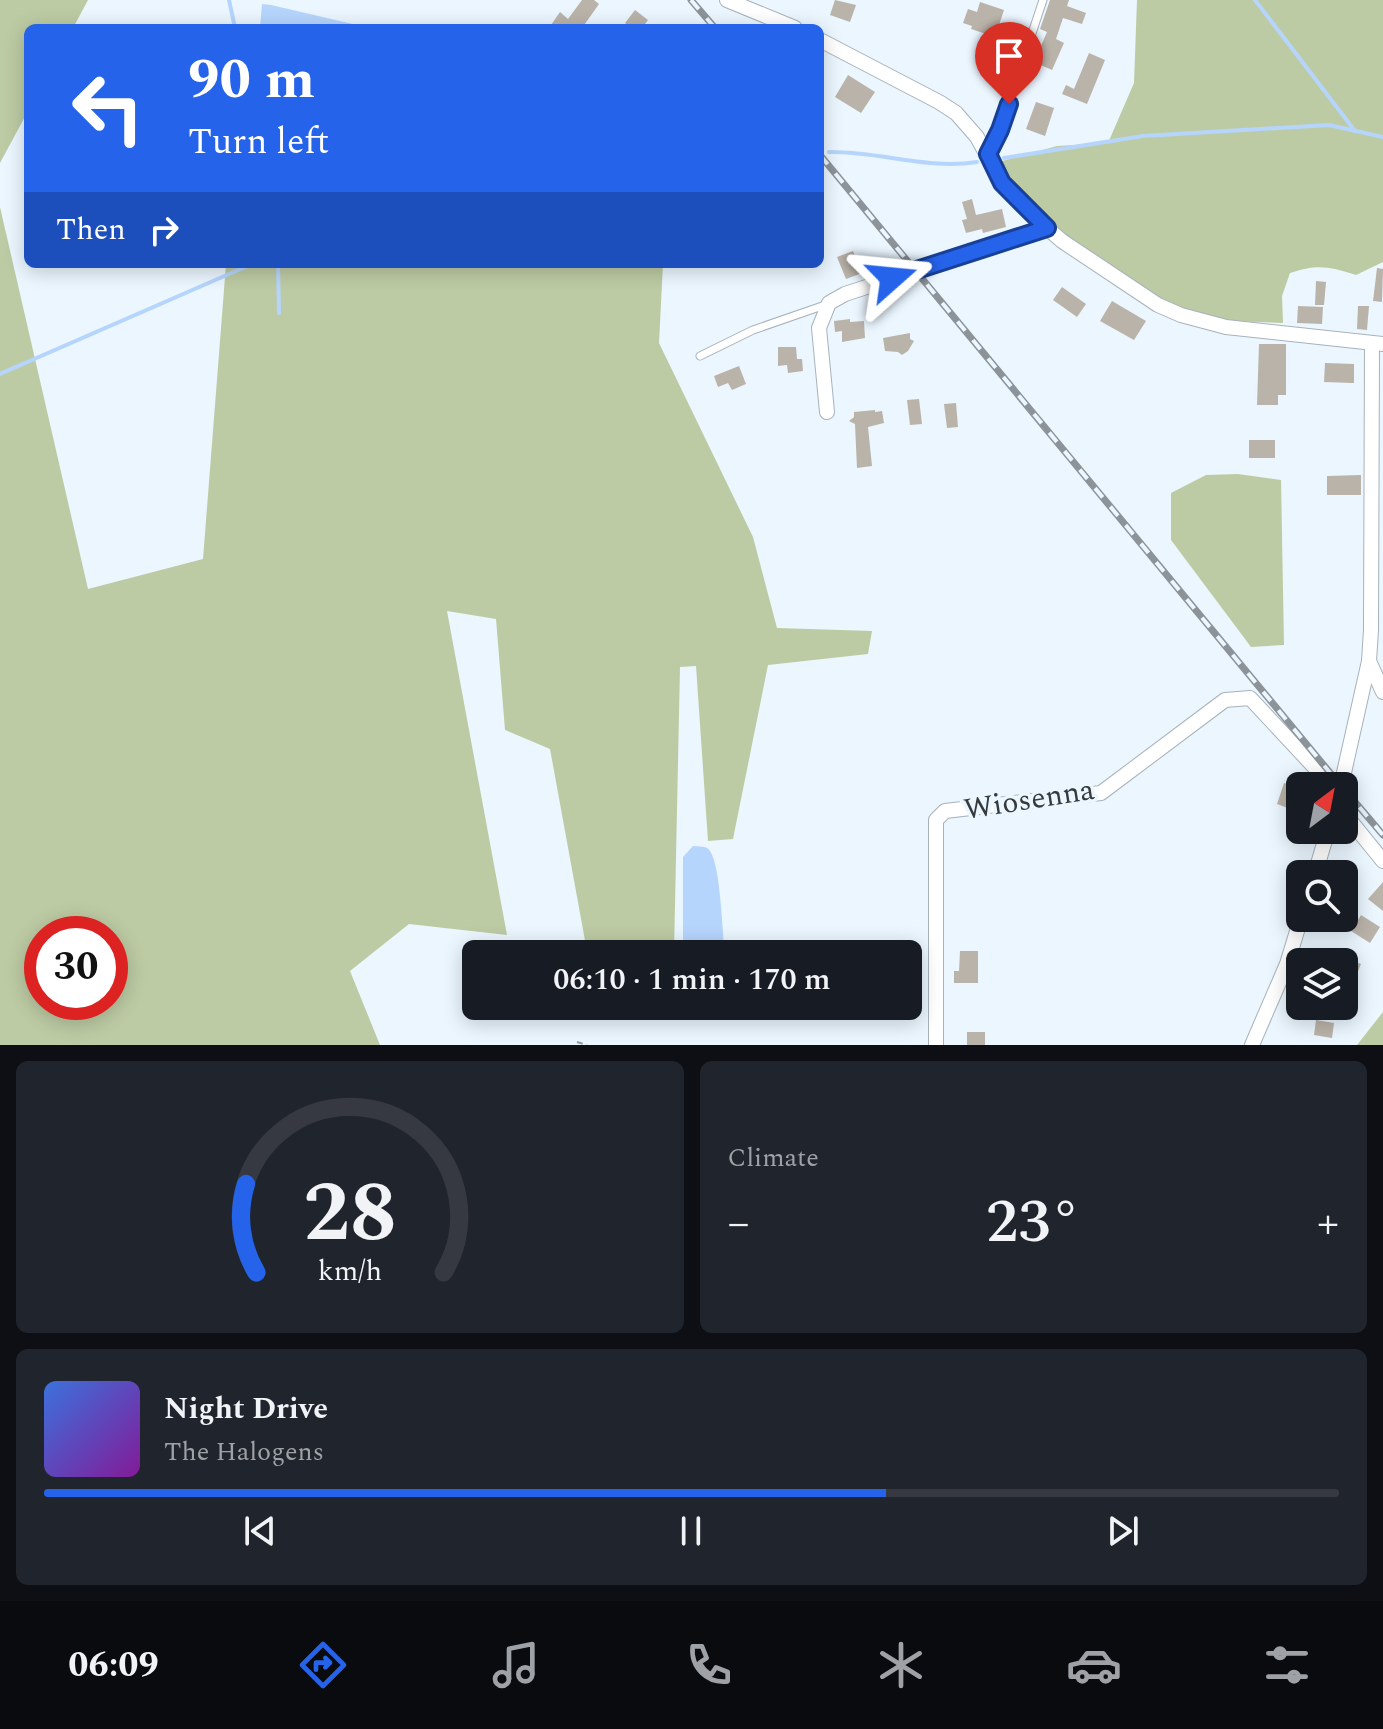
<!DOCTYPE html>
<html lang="en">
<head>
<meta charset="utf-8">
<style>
  :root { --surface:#171b24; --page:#20242c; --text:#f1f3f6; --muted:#9ea1a6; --line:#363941; --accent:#2563eb }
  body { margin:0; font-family:Spectral,serif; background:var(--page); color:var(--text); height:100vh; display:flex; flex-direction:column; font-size:30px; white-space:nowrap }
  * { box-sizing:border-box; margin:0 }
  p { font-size:26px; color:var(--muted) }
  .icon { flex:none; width:44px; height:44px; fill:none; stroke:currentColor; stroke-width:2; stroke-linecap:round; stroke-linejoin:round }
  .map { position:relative; height:1045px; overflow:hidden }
  .panel { display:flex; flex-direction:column; gap:16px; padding:16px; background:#0d0f14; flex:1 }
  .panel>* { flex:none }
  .guide { position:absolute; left:24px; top:24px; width:800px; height:244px; border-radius:12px; box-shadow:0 4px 20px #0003; background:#2563eb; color:#fff; overflow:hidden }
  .needle { width:52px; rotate:32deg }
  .controls { position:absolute; left:1286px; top:772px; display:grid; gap:16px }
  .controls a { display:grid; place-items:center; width:72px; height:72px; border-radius:12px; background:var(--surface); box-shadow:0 4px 20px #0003; font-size:40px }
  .speed { position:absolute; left:24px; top:916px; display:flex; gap:16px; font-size:40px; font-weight:700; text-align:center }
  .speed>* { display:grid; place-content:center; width:104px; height:104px; border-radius:50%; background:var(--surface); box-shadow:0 4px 20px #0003; line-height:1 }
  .speed .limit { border:12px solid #d22; background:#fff; color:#111 }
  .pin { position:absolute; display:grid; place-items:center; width:68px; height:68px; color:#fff; margin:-82px -34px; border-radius:50% 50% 50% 0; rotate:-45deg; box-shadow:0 0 8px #0007 }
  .pin .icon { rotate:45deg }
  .me { position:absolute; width:88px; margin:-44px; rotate:72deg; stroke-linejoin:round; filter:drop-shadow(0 0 6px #0008) }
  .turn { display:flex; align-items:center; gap:28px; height:168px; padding:0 32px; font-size:36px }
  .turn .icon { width:104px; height:104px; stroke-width:2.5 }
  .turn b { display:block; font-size:56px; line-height:68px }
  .then { display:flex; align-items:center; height:76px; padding:0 32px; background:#0003; gap:16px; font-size:30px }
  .big { font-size:60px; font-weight:600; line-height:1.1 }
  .panel .widget { flex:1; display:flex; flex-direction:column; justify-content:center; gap:12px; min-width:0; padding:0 28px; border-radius:12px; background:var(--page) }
  .panel .dial { align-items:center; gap:0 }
  .dial svg { height:208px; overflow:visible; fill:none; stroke:var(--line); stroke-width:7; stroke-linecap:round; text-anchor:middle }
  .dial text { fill:var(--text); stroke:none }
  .song { display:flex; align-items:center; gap:24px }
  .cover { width:96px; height:96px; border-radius:12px; background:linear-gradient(135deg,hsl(220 70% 55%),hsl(290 70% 35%)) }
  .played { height:8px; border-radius:4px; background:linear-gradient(90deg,var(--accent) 65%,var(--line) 65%) }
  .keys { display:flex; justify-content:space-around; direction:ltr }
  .heat { display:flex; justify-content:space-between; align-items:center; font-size:44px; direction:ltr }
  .panel .tiles { flex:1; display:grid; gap:16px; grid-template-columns:1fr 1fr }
  .widget:last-child { grid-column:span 2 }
  .trip { position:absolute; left:462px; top:940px; width:460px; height:80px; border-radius:12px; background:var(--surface); box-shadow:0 4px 20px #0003; font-weight:600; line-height:80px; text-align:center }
  .dock { display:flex; height:128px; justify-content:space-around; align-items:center; background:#090b0e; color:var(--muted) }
  .dock .icon { width:56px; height:56px }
  .dock .active { color:var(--accent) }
  .dock b { font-size:36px; color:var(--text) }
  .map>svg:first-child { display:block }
  .green { fill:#bdcba4; fill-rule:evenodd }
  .water { fill:#b6d5fd }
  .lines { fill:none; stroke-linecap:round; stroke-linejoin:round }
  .stream { stroke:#b6d5fd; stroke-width:4 }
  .building { fill:#bab3a9 }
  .service-casing { stroke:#a7b2ba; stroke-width:9 }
  .minor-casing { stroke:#a7b2ba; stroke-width:16 }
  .path { stroke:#939ba1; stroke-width:2; stroke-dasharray:6 4; stroke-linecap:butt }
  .service { stroke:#fff; stroke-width:7 }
  .minor { stroke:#fff; stroke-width:14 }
  .rail-casing { stroke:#8c949a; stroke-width:7 }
  .rail { stroke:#ebf6ff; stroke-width:4; stroke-dasharray:12; stroke-linecap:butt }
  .route-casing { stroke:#184099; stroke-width:20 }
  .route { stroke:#2563eb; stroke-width:14 }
  .labels { text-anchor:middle; stroke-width:7; stroke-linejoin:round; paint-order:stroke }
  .street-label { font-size:30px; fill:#353a3d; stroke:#ebf6ff }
</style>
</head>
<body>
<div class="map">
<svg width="1383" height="1045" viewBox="0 0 1383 1045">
  <rect width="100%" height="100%" fill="#ebf6ff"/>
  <g class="green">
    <polygon points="0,0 88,0 73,28 28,28 28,111 0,163"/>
    <path d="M 1137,0 L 1383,0 L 1383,262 L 1356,275 C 1329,266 1316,264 1290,273 L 1282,296 L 1283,323 L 1227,321 L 1205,316 L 1161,301 L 1086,252 L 1051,224 L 1020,195 L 1008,178 L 1002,161 L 1057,146 L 1108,143 L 1134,83 Z"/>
    <path d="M 0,207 L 88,589 L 203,559 L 226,264 L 663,264 L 659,343 L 753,537 L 777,628 L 872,631 L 868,654 L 768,665 L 733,839 L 708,841 L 696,666 L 680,667 L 674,953 L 586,946 L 550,749 L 505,730 L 496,619 L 447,611 L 507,935 L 409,924 L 350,971 L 380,1045 L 0,1045 ZM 110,934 L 110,1002 L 42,1002 L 42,934 Z"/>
    <polygon points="1238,474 1281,480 1284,645 1251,647 1171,540 1171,493 1206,475"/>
    <polygon points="1383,1012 1383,1045 1357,1045"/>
  </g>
  <g class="water">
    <polygon points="262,4 271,5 370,28 260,28"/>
    <path d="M 693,846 C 699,847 706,845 710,851 C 721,867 722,933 725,954 L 683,954 L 683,857 Z"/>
  </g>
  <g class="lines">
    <g class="stream">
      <polyline points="229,0 235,28"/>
      <polyline points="1255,0 1355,131"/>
      <path d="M 829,152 C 878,151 928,170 977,162"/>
      <polyline points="1004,158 1143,136 1329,125 1383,137"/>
      <polyline points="278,264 279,313"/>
      <polyline points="0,374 252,264"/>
    </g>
  </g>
  <g class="building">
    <polygon points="582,0 594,0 599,4 582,28 549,28 560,12 568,19"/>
    <polygon points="835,0 856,5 850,22 830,15"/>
    <polygon points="1050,0 1069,0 1067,6 1086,13 1082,24 1063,18 1056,39 1064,43 1052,70 1034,62 1047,32 1040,29"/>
    <polygon points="980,2 1004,10 995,37 971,29 972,26 963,23 968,9 977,12"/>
    <polygon points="635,10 648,20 642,28 632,28 625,23"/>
    <polygon points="1089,53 1105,60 1087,104 1062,94 1066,85 1074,89"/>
    <polygon points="848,75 875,92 861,113 835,97"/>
    <polygon points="1036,102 1054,108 1045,136 1026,129"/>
    <polygon points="972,199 976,215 1002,209 1006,227 983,233 982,229 966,233 962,220 967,219 962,202"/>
    <polygon points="853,251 862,273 846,279 837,257"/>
    <polygon points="1377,268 1383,269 1382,302 1373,301"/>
    <polygon points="1316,281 1326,282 1324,305 1315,305"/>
    <polygon points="1062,287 1086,304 1077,317 1053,300"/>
    <polygon points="1112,301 1146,321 1134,340 1100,321"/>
    <polygon points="1298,306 1323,307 1322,324 1297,323"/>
    <polygon points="1358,306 1369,306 1367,330 1357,329"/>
    <polygon points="850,319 850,322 864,321 865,338 842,342 842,331 835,332 834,321"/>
    <polygon points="910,333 910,339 914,341 908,351 902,355 898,352 885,351 883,338"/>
    <polygon points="1259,344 1286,344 1286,395 1278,395 1278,405 1257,405"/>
    <polygon points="778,347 796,347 797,359 802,359 803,371 788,373 787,365 778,366"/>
    <polygon points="1325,363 1354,364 1354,383 1324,382"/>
    <polygon points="739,366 746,384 732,390 728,383 718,387 714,376"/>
    <polygon points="919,399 922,424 910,425 907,400"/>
    <polygon points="956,403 958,427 947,428 944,404"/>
    <polygon points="875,410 875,412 882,411 884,423 868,427 872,466 857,468 855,424 849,421 854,417 854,412"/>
    <rect x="1249" y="440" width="26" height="18"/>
    <polygon points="1361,475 1361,495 1327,495 1327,476"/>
    <polygon points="1284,783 1300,788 1293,810 1277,804"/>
    <polygon points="1383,882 1383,911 1368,899"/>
    <polygon points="1361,915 1380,927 1370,943 1351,931"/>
    <polygon points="960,951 978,951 978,983 954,983 954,971 959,971"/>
    <polygon points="1344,957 1361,964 1355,979 1344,975"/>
    <polygon points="1316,1020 1334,1023 1332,1038 1314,1035"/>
    <rect x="967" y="1032" width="18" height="13"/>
  </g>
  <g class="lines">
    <g class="service-casing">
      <g id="service">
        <polyline points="988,154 1000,130 1043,0"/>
        <polyline points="700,356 753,330 828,304"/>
      </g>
    </g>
    <g class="minor-casing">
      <g id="minor">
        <polyline points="727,0 795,28"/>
        <polyline points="820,40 939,102 956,113 977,137 1002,183 1031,214 1062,241 1158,305 1181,315 1226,327 1383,344"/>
        <polyline points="827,412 819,328 829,303 845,294 1047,228"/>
        <polyline points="1369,661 1383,692"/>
        <polyline points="1341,786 1369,661 1371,630 1372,344"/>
        <polyline points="1344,813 1383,861"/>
        <polyline points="1315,874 1328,830"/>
        <polyline points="936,1045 936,820 945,811 1101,793 1225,700 1250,698 1332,786"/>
        <polyline points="1252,1045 1287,964 1301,918"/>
      </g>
    </g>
    <polyline class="path" points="577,1042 587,1045"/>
    <use href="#service" class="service"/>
    <use href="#minor" class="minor"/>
    <g class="rail-casing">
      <g id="rail">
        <polyline points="691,0 715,28"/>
        <polyline points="820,155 1341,786"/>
        <polyline points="1344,789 1383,835"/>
      </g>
    </g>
    <use href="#rail" class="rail"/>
  </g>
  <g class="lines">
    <g class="route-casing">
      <polyline id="route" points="892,278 1047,228 1002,183 988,154 1000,130 1009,104"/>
    </g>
    <use href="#route" class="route"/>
  </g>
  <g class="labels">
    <g class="street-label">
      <text transform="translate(1029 799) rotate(-9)" y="10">Wiosenna</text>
    </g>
  </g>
</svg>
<div class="controls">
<a><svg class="needle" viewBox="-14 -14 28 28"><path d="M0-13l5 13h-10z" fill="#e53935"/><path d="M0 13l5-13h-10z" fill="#9ea1a6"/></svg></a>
<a><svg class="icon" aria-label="search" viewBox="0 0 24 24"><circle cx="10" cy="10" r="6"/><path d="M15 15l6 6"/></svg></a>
<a><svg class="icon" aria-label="layers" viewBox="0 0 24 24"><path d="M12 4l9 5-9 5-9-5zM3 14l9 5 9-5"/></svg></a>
</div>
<div class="speed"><div class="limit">30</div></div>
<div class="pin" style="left:1009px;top:104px;background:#d93025"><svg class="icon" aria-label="arrive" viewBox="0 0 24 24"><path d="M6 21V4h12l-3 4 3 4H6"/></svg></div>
<svg class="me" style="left:892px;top:278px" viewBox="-20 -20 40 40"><path d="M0-17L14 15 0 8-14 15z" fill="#2563eb" stroke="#fff" stroke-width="4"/></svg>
<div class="trip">06:10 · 1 min · 170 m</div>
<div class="guide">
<div class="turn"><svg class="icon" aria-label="left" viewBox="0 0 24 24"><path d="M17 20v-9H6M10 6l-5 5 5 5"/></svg><div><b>90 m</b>Turn left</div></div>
<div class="then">Then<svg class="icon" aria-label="right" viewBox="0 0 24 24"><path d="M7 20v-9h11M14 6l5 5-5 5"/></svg></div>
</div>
</div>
<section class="panel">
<div class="tiles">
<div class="widget dial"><svg viewBox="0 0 100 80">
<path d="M14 69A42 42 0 1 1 86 69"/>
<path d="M14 69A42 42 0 0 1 10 35" stroke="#2563eb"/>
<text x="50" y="56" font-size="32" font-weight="700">28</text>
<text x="50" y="72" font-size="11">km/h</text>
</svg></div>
<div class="widget"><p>Climate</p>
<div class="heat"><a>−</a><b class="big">23°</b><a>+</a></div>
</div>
<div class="widget">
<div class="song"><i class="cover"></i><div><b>Night Drive</b><p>The Halogens</p></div></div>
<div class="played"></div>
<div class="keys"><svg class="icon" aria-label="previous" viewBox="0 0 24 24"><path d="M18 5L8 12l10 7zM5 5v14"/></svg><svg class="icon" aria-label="pause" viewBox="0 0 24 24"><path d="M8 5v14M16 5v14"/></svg><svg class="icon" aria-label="next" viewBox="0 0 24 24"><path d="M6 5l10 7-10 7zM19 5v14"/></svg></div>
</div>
</div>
</section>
<nav class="dock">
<b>06:09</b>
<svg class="icon active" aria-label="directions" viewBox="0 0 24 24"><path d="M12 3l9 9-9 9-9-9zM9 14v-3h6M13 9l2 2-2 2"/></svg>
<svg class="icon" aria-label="music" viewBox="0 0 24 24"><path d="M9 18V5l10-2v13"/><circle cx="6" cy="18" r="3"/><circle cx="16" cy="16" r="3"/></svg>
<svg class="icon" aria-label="phone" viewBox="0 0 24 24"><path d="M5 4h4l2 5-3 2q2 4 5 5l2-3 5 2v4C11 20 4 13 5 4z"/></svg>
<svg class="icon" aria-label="climate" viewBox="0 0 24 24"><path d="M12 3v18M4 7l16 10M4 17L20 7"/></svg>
<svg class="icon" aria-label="car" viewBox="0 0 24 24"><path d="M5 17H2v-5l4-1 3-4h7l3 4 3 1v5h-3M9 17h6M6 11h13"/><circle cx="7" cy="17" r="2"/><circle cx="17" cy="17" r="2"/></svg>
<svg class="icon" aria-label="filters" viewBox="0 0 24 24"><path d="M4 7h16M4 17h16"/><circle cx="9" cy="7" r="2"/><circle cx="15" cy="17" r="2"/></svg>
</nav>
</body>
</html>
